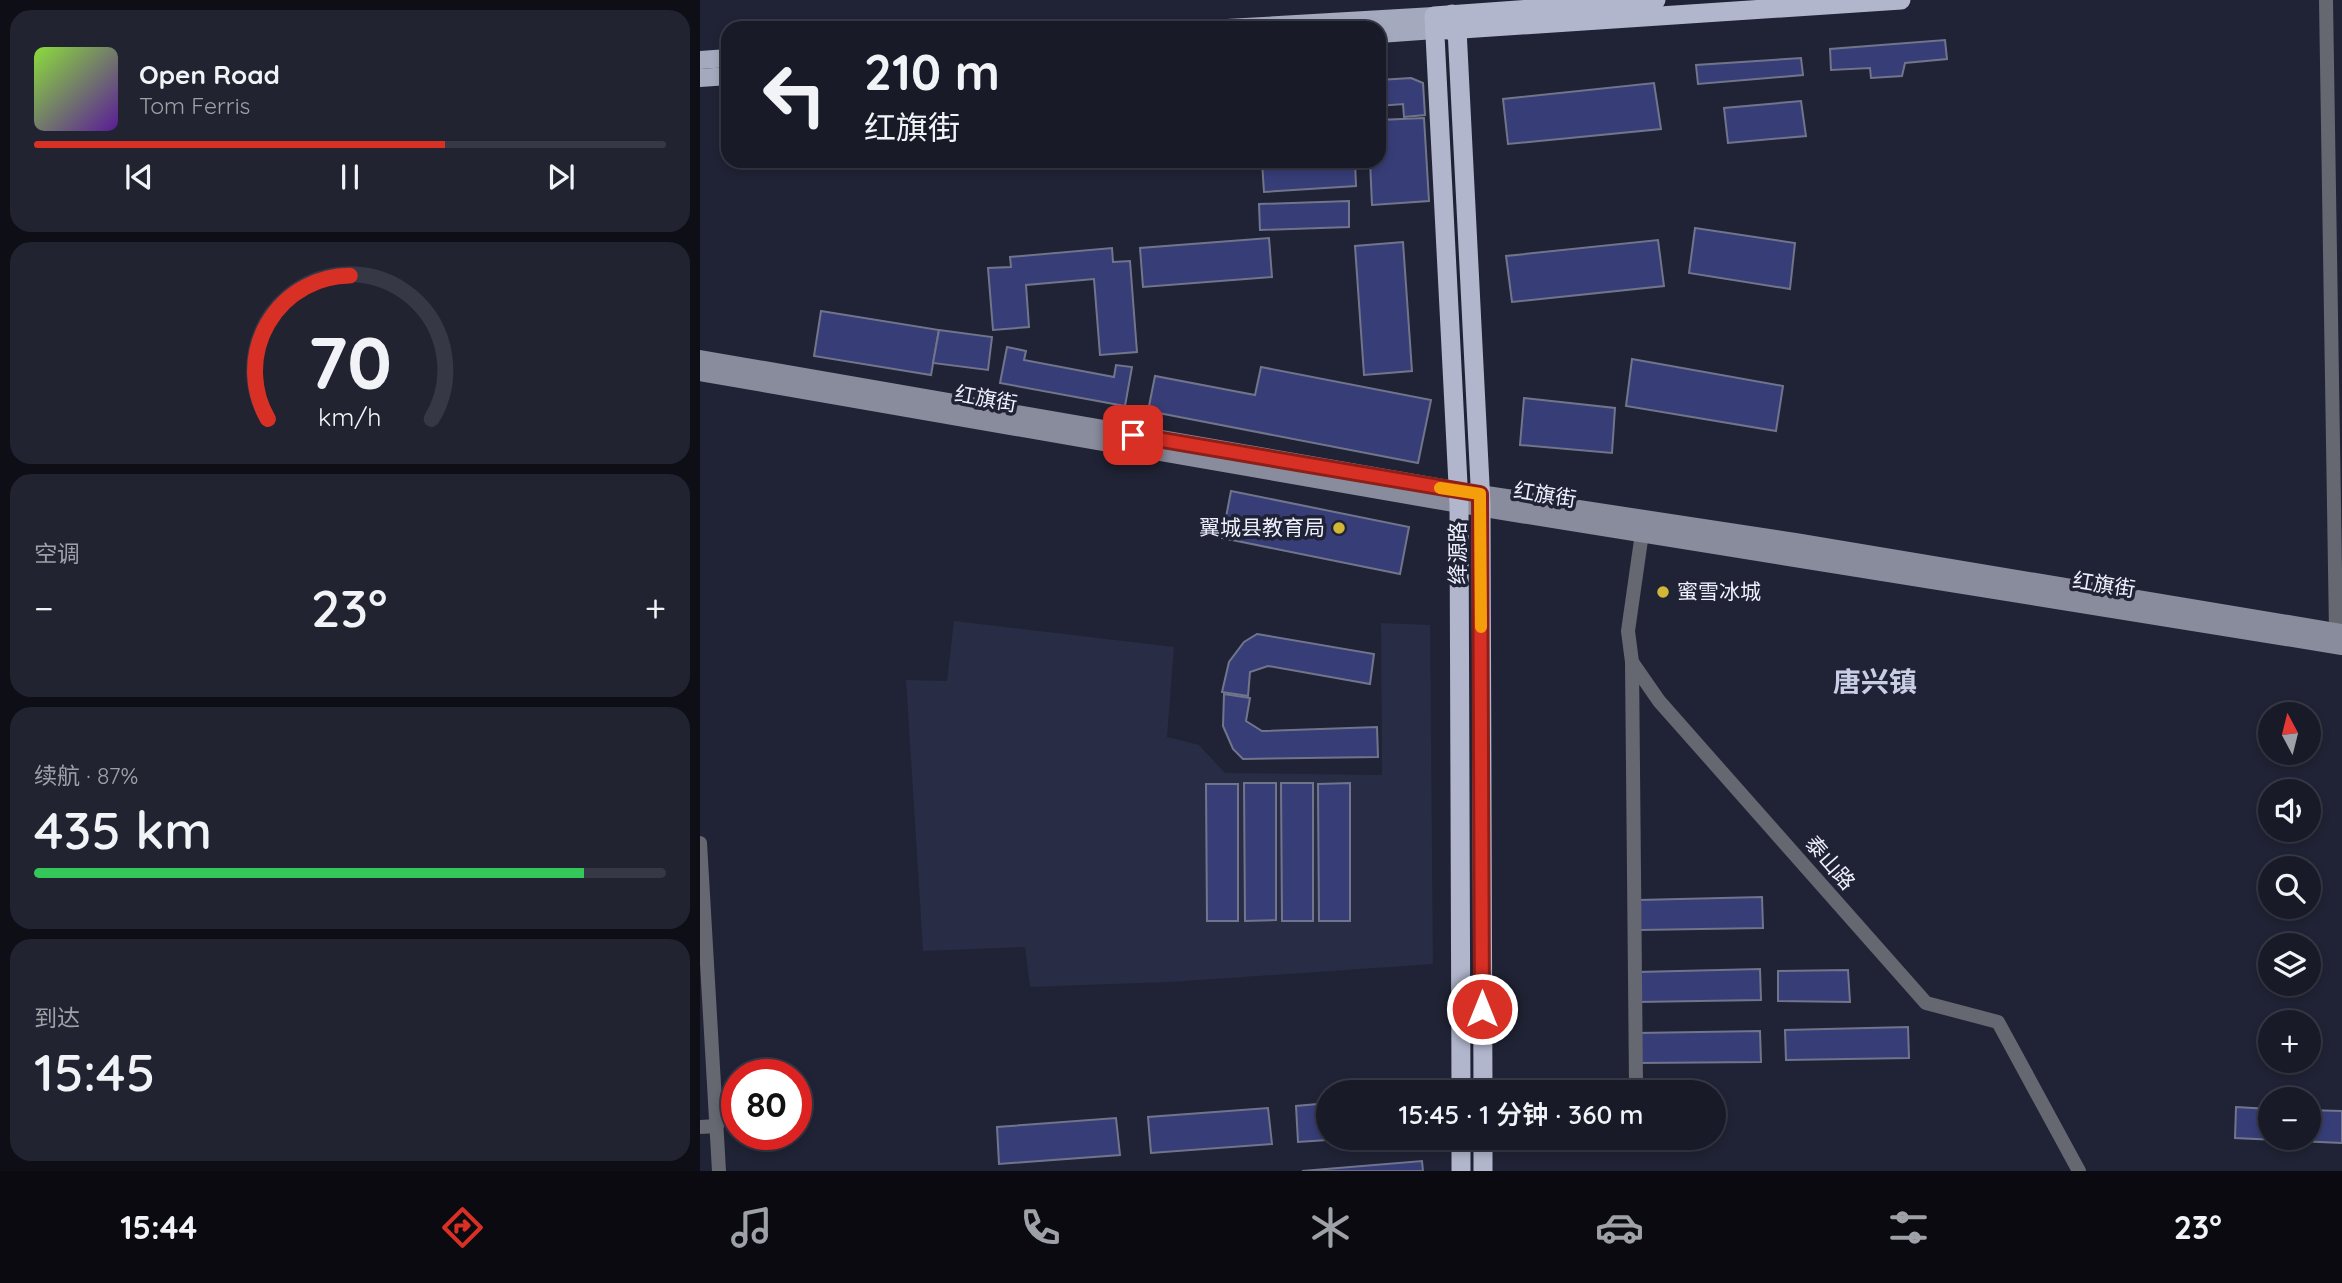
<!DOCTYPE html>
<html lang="zh">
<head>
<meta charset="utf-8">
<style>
  :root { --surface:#181a28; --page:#212330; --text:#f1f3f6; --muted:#9fa1a8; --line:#363845; --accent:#d93025 }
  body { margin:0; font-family:Quicksand,"Noto Sans SC",sans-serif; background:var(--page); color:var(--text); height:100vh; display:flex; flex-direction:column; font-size:26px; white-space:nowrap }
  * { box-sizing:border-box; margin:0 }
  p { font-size:23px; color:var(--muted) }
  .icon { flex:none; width:38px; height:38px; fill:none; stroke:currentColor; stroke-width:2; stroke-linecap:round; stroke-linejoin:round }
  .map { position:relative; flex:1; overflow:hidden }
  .details { display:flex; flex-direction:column; gap:10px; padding:10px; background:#0d0e16; width:700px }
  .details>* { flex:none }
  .hud { position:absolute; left:21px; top:21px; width:665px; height:147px; border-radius:21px; box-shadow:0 4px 10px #0003,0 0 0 2px var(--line); background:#181a28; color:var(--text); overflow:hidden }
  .needle { width:46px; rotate:353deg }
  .controls { position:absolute; left:1558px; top:702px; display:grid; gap:14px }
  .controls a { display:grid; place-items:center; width:63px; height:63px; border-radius:50%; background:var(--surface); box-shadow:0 4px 10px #0003,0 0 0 2px var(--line); font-size:35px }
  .speed { position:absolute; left:21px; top:1059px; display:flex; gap:14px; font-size:35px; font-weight:700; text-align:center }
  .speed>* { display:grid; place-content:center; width:91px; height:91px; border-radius:50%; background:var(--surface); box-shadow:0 4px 10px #0003,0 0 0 2px var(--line); line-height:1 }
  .speed .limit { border:10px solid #d22; background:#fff; color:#111 }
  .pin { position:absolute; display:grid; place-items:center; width:60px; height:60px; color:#fff; margin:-30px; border-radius:14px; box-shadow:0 4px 10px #0006 }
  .me { position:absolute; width:77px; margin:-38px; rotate:0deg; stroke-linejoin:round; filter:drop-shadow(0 0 5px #0008) }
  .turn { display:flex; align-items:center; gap:24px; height:147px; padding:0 28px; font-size:32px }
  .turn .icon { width:91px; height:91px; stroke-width:2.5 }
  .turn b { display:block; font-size:49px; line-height:60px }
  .big { font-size:52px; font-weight:600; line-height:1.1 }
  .details .card { flex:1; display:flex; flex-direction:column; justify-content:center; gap:10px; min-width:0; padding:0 24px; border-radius:21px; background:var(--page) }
  .details .dial { align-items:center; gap:0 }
  .dial svg { height:182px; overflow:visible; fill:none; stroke:var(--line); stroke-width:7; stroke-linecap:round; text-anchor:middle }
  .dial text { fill:var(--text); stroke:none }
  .song { display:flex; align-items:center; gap:21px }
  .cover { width:84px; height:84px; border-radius:10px; background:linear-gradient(135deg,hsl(90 70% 55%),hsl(270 70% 35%)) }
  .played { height:7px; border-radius:4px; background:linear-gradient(90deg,var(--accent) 65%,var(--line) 65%) }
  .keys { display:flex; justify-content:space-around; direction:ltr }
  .heat { display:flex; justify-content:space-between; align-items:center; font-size:38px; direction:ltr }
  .charge { height:10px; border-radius:5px; background:linear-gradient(90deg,#34c759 87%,var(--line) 0) }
  .trip { position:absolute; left:616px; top:1080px; width:410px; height:70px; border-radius:35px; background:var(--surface); box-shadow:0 4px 10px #0003,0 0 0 2px var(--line); font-weight:600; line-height:70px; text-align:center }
  .menu { display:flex; height:112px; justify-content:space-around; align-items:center; background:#0a0a10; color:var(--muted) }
  .menu .icon { width:49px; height:49px }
  .menu .on { color:var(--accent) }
  .menu b { font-size:32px; color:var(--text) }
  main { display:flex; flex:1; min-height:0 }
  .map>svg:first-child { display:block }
  .built { fill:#282c44 }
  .building { fill:#373d77; stroke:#71758b; stroke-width:2 }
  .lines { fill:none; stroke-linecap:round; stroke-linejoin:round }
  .minor { stroke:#656771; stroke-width:14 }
  .secondary { stroke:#898c9c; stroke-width:18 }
  .primary { stroke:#a5a9be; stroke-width:18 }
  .trunk { stroke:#b2b6cd; stroke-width:19 }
  .route-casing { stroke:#8d1f18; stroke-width:18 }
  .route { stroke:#d93025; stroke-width:12 }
  .slow { stroke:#f59e0b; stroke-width:12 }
  .poi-dot { fill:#d2b736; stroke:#202335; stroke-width:2.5 }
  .labels { text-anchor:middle; stroke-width:7; stroke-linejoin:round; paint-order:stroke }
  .street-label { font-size:21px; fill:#eef0fd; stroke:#202335 }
  .poi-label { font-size:21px; fill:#eef0fd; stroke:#202335; text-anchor:end }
  .district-label { font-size:28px; font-weight:bold; fill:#c9cee6; stroke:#202335 }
</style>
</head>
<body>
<main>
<section class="details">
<div class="card">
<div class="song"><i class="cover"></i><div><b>Open Road</b><p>Tom Ferris</p></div></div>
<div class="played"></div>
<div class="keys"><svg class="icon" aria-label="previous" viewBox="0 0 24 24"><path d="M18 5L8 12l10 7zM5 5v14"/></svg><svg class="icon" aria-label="pause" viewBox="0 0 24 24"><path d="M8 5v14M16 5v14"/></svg><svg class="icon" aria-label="next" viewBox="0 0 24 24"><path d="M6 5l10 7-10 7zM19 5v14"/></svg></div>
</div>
<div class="card dial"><svg viewBox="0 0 100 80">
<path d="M14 69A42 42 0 1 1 86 69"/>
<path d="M14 69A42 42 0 0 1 50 6" stroke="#d93025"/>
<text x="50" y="56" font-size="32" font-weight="700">70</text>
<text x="50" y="72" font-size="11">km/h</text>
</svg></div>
<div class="card"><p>空调</p>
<div class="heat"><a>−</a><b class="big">23°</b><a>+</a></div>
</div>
<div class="card"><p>续航 · 87%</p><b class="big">435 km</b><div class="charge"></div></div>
<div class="card"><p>到达</p><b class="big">15:45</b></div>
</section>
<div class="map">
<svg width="1642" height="1171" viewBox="0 0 1642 1171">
  <rect width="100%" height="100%" fill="#202335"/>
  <polygon class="built" points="254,621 474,647 467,737 499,745 525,773 682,775 681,623 730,625 733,964 470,982 330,987 325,947 223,951 206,680 247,681"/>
  <g class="building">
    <polygon points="1245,40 1247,59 1205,63 1202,76 1171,78 1170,68 1131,70 1130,49"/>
    <polygon points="1101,58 1103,75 998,84 996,65"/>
    <polygon points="711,78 723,83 725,115 704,117 703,104 679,106 679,80"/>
    <polygon points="954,83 961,129 808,144 803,99"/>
    <polygon points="1101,101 1106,136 1028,143 1024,108"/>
    <polygon points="724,118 729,201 672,205 670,161 679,161 679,120"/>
    <polygon points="169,161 266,161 169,169"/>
    <polygon points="585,161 655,161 656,186 564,192 562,162"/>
    <polygon points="649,201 649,227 560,230 559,204"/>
    <polygon points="995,228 1095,243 1090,289 989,273"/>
    <polygon points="569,238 572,277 443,287 440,248"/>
    <polygon points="958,240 964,286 812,302 806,256"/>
    <polygon points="703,242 712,371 664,375 655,246"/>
    <polygon points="412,248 413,262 430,261 437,352 400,355 394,279 326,285 329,327 293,330 288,268 311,267 310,257"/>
    <polygon points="121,311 239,330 231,375 114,356"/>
    <polygon points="239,330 292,337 288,370 233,363"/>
    <polygon points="307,347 326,351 324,360 414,377 416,365 432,367 425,406 300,383"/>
    <polygon points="932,359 1083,386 1076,431 926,406"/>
    <polygon points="561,367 731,400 718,463 448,411 455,376 555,395"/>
    <polygon points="824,398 915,408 912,453 820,445"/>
    <polygon points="531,491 709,527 700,574 522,538"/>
    <polygon points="557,634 674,654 670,684 568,666 550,672 548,696 522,692 529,662 544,642"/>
    <polygon points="524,694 550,698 546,721 562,731 677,727 678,757 543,759 533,749 523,726"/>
    <polygon points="544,783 576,783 576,920 545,921"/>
    <polygon points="581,783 613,783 613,921 582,921"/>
    <polygon points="650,783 650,921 619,921 618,784"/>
    <polygon points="506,784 538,784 538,921 507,921"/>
    <polygon points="1062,897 1063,928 939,930 939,900"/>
    <polygon points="1060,969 1061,1000 938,1002 938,972"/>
    <polygon points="1148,970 1150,1002 1078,1001 1078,971"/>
    <polygon points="1208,1027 1209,1058 1086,1060 1085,1030"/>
    <polygon points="1060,1031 1061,1062 938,1063 937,1033"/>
    <polygon points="628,1103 628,1138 658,1138 598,1142 596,1106"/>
    <polygon points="1536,1107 1570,1109 1570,1138 1608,1138 1608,1110 1642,1111 1642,1143 1535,1138"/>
    <polygon points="568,1108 572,1144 451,1153 448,1117"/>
    <polygon points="416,1118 420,1155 299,1164 297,1127"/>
    <polygon points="722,1161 723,1171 602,1171"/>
  </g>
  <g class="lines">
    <g class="minor">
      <polyline points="1626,0 1636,632"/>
      <polyline points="942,533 928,631 932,662 959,701 1226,1003 1298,1022 1379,1171"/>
      <polyline points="932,662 936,1084"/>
      <polyline points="0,843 19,1171"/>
      <polyline points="0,1127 17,1126"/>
    </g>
    <g class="secondary">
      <polyline points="0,359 761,491 1095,542 1642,633"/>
      <polyline points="0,372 759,504 1642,646"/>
    </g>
    <g class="primary">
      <polyline points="527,28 734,16"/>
      <polyline points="679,34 735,30"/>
      <polyline points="0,60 28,58"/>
      <polyline points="0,78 28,76"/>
    </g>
    <g class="trunk">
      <polyline points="752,14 757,29 781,504 783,1092"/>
      <polyline points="747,30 1201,0"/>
      <polyline points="761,1092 759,504 734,16 956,0"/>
      <polyline points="761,1138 761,1171"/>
      <polyline points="783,1138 783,1171"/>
    </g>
  </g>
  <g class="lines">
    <g class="route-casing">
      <polyline id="route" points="433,435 780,494 782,1009"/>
    </g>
    <use href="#route" class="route"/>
    <polyline class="slow" points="740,488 780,494 781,627"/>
  </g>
  <g class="poi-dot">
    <circle cx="639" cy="528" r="7"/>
    <circle cx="963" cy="592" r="7"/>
  </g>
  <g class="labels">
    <g class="street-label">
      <text transform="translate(286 399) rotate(10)" y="7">红旗街</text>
      <text transform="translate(845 495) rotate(9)" y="7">红旗街</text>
      <text transform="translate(758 553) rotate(-90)" y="7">绛源路</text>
      <text transform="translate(1404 585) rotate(9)" y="7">红旗街</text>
      <text transform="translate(1130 863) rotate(49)" y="7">泰山路</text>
    </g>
    <g class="poi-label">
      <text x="625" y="535">翼城县教育局</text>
      <text x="977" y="599" text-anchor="start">蜜雪冰城</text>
    </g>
    <g class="district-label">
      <text x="1175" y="692">唐兴镇</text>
    </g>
  </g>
</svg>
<div class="controls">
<a><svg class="needle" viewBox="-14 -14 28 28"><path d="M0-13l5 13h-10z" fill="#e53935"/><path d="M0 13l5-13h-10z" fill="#9fa1a8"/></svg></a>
<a><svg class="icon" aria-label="sound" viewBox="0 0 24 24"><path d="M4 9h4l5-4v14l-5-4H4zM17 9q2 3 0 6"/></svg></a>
<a><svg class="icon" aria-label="search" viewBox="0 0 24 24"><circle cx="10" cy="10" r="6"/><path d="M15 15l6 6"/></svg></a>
<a><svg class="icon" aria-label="layers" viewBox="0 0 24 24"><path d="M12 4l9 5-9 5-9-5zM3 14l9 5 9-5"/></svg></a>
<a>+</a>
<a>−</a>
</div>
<div class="speed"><div class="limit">80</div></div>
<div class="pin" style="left:433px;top:435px;background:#d93025"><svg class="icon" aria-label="arrive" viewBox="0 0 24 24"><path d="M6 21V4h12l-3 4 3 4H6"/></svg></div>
<svg class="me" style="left:782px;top:1009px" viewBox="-20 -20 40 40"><circle r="17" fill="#d93025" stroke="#fff" stroke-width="3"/><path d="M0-11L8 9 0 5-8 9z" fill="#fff"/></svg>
<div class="trip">15:45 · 1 分钟 · 360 m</div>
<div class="hud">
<div class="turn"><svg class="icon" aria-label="left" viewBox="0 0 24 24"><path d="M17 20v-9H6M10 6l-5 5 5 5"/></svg><div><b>210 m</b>红旗街</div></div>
</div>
</div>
</main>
<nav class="menu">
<b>15:44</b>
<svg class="icon on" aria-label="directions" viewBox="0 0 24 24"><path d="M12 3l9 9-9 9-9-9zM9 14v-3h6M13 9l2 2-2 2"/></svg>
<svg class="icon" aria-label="music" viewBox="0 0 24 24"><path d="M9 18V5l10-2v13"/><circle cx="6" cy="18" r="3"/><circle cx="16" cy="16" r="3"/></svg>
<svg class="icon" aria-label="phone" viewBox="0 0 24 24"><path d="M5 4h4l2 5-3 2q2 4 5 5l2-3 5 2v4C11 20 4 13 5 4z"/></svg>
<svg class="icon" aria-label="climate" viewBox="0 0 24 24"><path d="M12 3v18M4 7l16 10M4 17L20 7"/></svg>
<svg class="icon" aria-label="car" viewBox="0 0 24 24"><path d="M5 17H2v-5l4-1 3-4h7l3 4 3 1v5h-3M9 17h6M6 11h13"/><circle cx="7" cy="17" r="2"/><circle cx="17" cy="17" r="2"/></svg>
<svg class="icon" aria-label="filters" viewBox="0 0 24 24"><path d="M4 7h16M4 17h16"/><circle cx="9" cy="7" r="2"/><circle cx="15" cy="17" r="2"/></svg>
<b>23°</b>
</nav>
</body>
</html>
